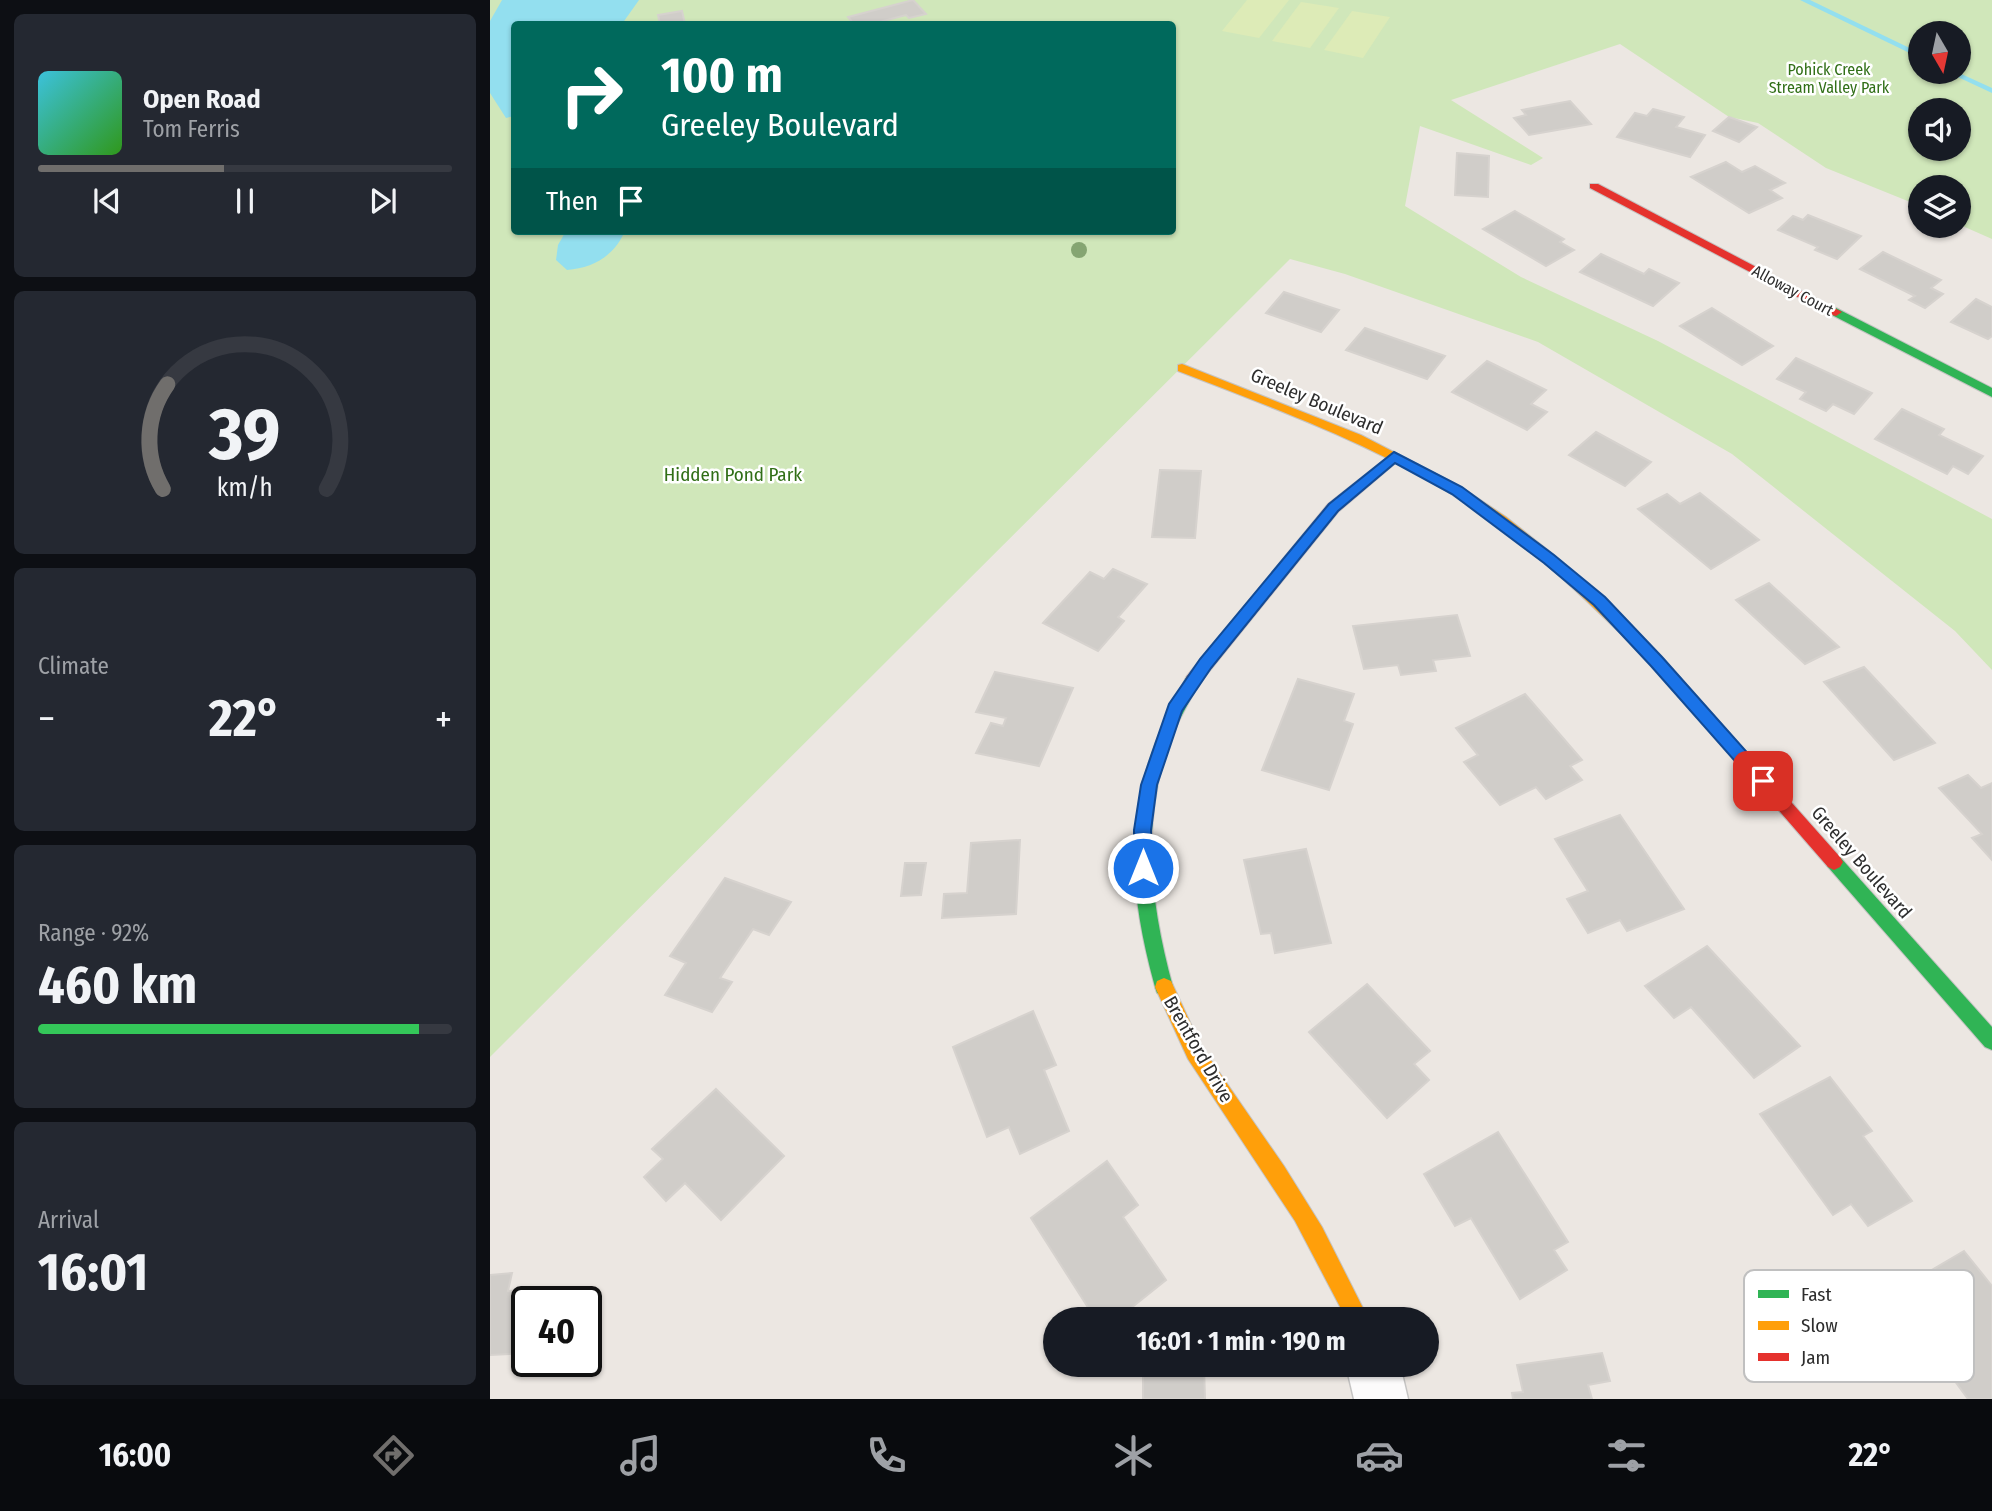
<!DOCTYPE html>
<html lang="en">
<head>
<meta charset="utf-8">
<style>
  :root { --surface:#171b24; --page:#242831; --text:#f1f3f6; --muted:#9ea1a6; --line:#363941; --accent:#706e6c }
  body { margin:0; font-family:"Fira Sans Condensed",sans-serif; background:var(--page); color:var(--text); height:100vh; display:flex; flex-direction:column; font-size:26px; white-space:nowrap }
  * { box-sizing:border-box; margin:0 }
  p { font-size:23px; color:var(--muted) }
  .icon { flex:none; width:38px; height:38px; fill:none; stroke:currentColor; stroke-width:2; stroke-linecap:round; stroke-linejoin:round }
  .map { position:relative; flex:1; overflow:hidden }
  .drawer { display:flex; flex-direction:column; gap:14px; padding:14px; background:#0d0f14; width:490px }
  .drawer>* { flex:none }
  .guide { position:absolute; left:21px; top:21px; width:665px; height:214px; border-radius:7px; box-shadow:0 2px 5px #0004; background:#00695c; color:#fff; overflow:hidden }
  .needle { width:46px; rotate:171deg }
  .fabs { position:absolute; left:1418px; top:21px; display:grid; gap:14px }
  .fabs a { display:grid; place-items:center; width:63px; height:63px; border-radius:50%; background:var(--surface); box-shadow:0 2px 5px #0004; font-size:35px }
  .speed { position:absolute; left:21px; top:1286px; display:flex; gap:14px; font-size:35px; font-weight:700; text-align:center }
  .speed>* { display:grid; place-content:center; width:91px; height:91px; border-radius:50%; background:var(--surface); box-shadow:0 2px 5px #0004; line-height:1 }
  .speed .limit { border:4px solid #111; border-radius:10px; background:#fff; color:#111 }
  .pin { position:absolute; display:grid; place-items:center; width:60px; height:60px; color:#fff; margin:-30px; border-radius:14px; box-shadow:0 4px 10px #0006 }
  .me { position:absolute; width:77px; margin:-38px; rotate:0deg; stroke-linejoin:round; filter:drop-shadow(0 0 5px #0008) }
  .turn { display:flex; align-items:center; gap:24px; height:147px; padding:0 35px; font-size:32px }
  .turn .icon { width:91px; height:91px; stroke-width:2.5 }
  .turn b { display:block; font-size:49px; line-height:60px }
  .then { display:flex; align-items:center; height:66px; padding:0 35px; background:#0003; gap:14px; font-size:26px }
  .big { font-size:52px; font-weight:700; line-height:1.1 }
  .drawer .card { flex:1; display:flex; flex-direction:column; justify-content:center; gap:10px; min-width:0; padding:0 24px; border-radius:10px; background:var(--page) }
  .drawer .dial { align-items:center; gap:0 }
  .dial svg { height:182px; overflow:visible; fill:none; stroke:var(--line); stroke-width:7; stroke-linecap:round; text-anchor:middle }
  .dial text { fill:var(--text); stroke:none }
  .song { display:flex; align-items:center; gap:21px }
  .cover { width:84px; height:84px; border-radius:10px; background:linear-gradient(135deg,hsl(190 70% 55%),hsl(110 70% 35%)) }
  .played { height:7px; border-radius:4px; background:linear-gradient(90deg,var(--accent) 45%,var(--line) 45%) }
  .keys { display:flex; justify-content:space-around; direction:ltr }
  .heat { display:flex; justify-content:space-between; align-items:center; font-size:38px; direction:ltr }
  .charge { height:10px; border-radius:5px; background:linear-gradient(90deg,#34c759 92%,var(--line) 0) }
  .trip { position:absolute; left:553px; top:1307px; width:396px; height:70px; border-radius:35px; background:var(--surface); box-shadow:0 2px 5px #0004; font-weight:700; line-height:70px; text-align:center }
  .menu { display:flex; height:112px; justify-content:space-around; align-items:center; background:#090b0e; color:var(--muted) }
  .menu .icon { width:49px; height:49px }
  .menu .current { color:var(--accent) }
  .menu b { font-size:32px; color:var(--text) }
  main { display:flex; flex:1; min-height:0 }
  .map>svg:first-child { display:block }
  .green { fill:#d0e7ba; fill-rule:evenodd }
  .pitch { fill:#ddebb7 }
  .water { fill:#93dfef }
  .lines { fill:none; stroke-linecap:round; stroke-linejoin:round }
  .stream { fill:#93dfef; fill-rule:evenodd }
  .building { fill:#d0cdc9; stroke:#d6d2ce; stroke-width:2 }
  .street-casing { stroke:#c5c4c3; stroke-width:3 }
  .fast-casing { stroke:#c5c4c3; stroke-width:2 }
  .slow-casing { stroke:#c5c4c3; stroke-width:2 }
  .jam-casing { stroke:#c5c4c3; stroke-width:2 }
  .street { fill:#fcfbfb; fill-rule:evenodd }
  .fast { fill:#30b455; fill-rule:evenodd }
  .slow { fill:#ff9f0a; fill-rule:evenodd }
  .jam { fill:#e5322d; fill-rule:evenodd }
  .tree { fill:#85a572 }
  .route { fill:#1a73e8; stroke:#114b97; stroke-width:2 }
  .labels { text-anchor:middle; stroke-width:5; stroke-linejoin:round; paint-order:stroke }
  .far-park-label { font-size:16px; fill:#316f17; stroke:#fff }
  .far-street-label { font-size:16px; fill:#2d2d2d; stroke:#fff }
  .street-label { font-size:19px; fill:#2d2d2d; stroke:#fff }
  .park-label { font-size:19px; fill:#316f17; stroke:#fff }
  .key { fill:#fff; stroke:#c0c0c0; stroke-width:2 }
  .key-label { font-size:19px; fill:#2d2d2d }
</style>
</head>
<body>
<main>
<section class="drawer">
<div class="card">
<div class="song"><i class="cover"></i><div><b>Open Road</b><p>Tom Ferris</p></div></div>
<div class="played"></div>
<div class="keys"><svg class="icon" aria-label="previous" viewBox="0 0 24 24"><path d="M18 5L8 12l10 7zM5 5v14"/></svg><svg class="icon" aria-label="pause" viewBox="0 0 24 24"><path d="M8 5v14M16 5v14"/></svg><svg class="icon" aria-label="next" viewBox="0 0 24 24"><path d="M6 5l10 7-10 7zM19 5v14"/></svg></div>
</div>
<div class="card dial"><svg viewBox="0 0 100 80">
<path d="M14 69A42 42 0 1 1 86 69"/>
<path d="M14 69A42 42 0 0 1 16 23" stroke="#706e6c"/>
<text x="50" y="56" font-size="32" font-weight="700">39</text>
<text x="50" y="72" font-size="11">km/h</text>
</svg></div>
<div class="card"><p>Climate</p>
<div class="heat"><a>−</a><b class="big">22°</b><a>+</a></div>
</div>
<div class="card"><p>Range · 92%</p><b class="big">460 km</b><div class="charge"></div></div>
<div class="card"><p>Arrival</p><b class="big">16:01</b></div>
</section>
<div class="map">
<svg width="1502" height="1399" viewBox="0 0 1502 1399">
  <rect width="100%" height="100%" fill="#ece7e2"/>
  <path class="green" d="M 0,0 L 1502,0 L 1502,239 L 1468,224 L 1468,187 L 1430,187 L 1430,206 L 1336,168 L 1268,123 L 1239,117 L 1130,44 L 961,100 L 1053,158 L 1041,165 L 930,126 L 915,206 L 1031,277 L 1168,341 L 1502,519 L 1502,670 L 1465,631 L 1242,454 L 1048,342 L 855,274 L 800,259 L 0,1057 ZM 24,24 L 682,24 L 682,231 L 24,231 ZM 1430,33 L 1468,33 L 1468,72 L 1430,72 ZM 1430,110 L 1468,110 L 1468,149 L 1430,149 Z"/>
  <g class="pitch">
    <polygon points="757,0 799,0 769,38 732,31"/>
    <polygon points="811,2 849,8 820,48 782,41"/>
    <polygon points="862,11 900,17 873,58 834,50"/>
  </g>
  <g class="water">
    <polygon points="12,0 149,0 132,24 24,24 24,116 16,118 0,93 0,21"/>
    <path d="M 76,231 L 135,231 C 124,256 103,268 77,270 L 66,260 L 68,245 Z"/>
  </g>
  <g class="lines">
    <g class="stream">
      <polygon points="1310,0 1320,0 1430,53 1430,58"/>
      <polygon points="1457,72 1467,72 1502,88 1502,93"/>
    </g>
  </g>
  <g class="building">
    <polygon points="423,0 436,14 419,18 416,15 389,22 391,24 364,24 358,17"/>
    <polygon points="192,11 195,24 170,24 168,15"/>
    <polygon points="1080,101 1101,124 1039,135 1024,118 1036,115 1032,110"/>
    <polygon points="1163,109 1194,117 1186,127 1215,135 1200,157 1127,137 1145,113 1157,116"/>
    <polygon points="1239,117 1267,127 1249,142 1223,131"/>
    <polygon points="967,153 999,156 998,197 965,195"/>
    <polygon points="1236,162 1252,172 1265,166 1295,183 1280,190 1292,198 1259,213 1201,177"/>
    <polygon points="1025,211 1074,239 1070,242 1084,250 1056,266 993,229"/>
    <polygon points="1318,215 1371,236 1347,259 1325,250 1328,247 1288,230 1303,216 1313,220"/>
    <polygon points="1393,252 1451,280 1441,288 1453,294 1435,308 1419,300 1425,296 1370,269"/>
    <polygon points="1111,254 1154,274 1159,269 1189,283 1163,306 1090,272"/>
    <polygon points="794,292 849,310 831,332 776,313"/>
    <polygon points="1486,299 1502,307 1502,336 1498,339 1461,322"/>
    <polygon points="1222,308 1283,346 1252,365 1190,326"/>
    <polygon points="875,328 955,356 937,379 856,350"/>
    <polygon points="1306,358 1382,393 1364,414 1343,404 1336,411 1310,399 1316,392 1287,379"/>
    <polygon points="997,361 1056,390 1041,404 1057,412 1037,430 962,392"/>
    <polygon points="1412,409 1454,429 1449,435 1493,456 1478,474 1463,466 1457,474 1385,439"/>
    <polygon points="1106,432 1161,462 1135,486 1079,455"/>
    <polygon points="670,470 711,471 705,538 662,537"/>
    <polygon points="1210,493 1269,540 1221,569 1148,509 1177,494 1190,504"/>
    <polygon points="623,569 657,584 628,617 634,621 608,651 553,623 600,572 614,579"/>
    <polygon points="1279,583 1349,647 1315,664 1246,600"/>
    <polygon points="967,615 980,656 943,660 946,671 911,675 908,665 874,669 863,626"/>
    <polygon points="1374,667 1445,743 1404,760 1334,682"/>
    <polygon points="505,672 583,688 549,766 486,753 501,723 513,726 516,718 486,712"/>
    <polygon points="808,679 864,694 854,721 863,724 839,790 772,770"/>
    <polygon points="1035,694 1092,760 1080,766 1092,780 1056,799 1046,787 1010,805 974,762 988,755 966,728"/>
    <polygon points="1478,775 1491,788 1502,783 1502,860 1482,838 1492,834 1449,788"/>
    <polygon points="1130,815 1194,909 1137,931 1130,920 1098,933 1077,899 1098,891 1065,839"/>
    <polygon points="530,840 526,914 452,918 454,894 477,893 481,843"/>
    <polygon points="816,849 841,943 785,953 781,933 771,934 754,860"/>
    <polygon points="415,863 436,863 431,895 411,896"/>
    <polygon points="235,878 301,902 279,935 263,929 230,978 242,982 222,1012 175,995 196,963 180,956"/>
    <polygon points="1217,946 1310,1046 1264,1078 1201,1007 1184,1018 1155,986"/>
    <polygon points="877,984 940,1051 924,1064 939,1080 897,1118 819,1032"/>
    <polygon points="543,1011 566,1065 554,1070 579,1131 530,1154 519,1127 497,1137 463,1047"/>
    <polygon points="1340,1077 1382,1131 1373,1136 1422,1201 1378,1226 1361,1204 1343,1215 1270,1114"/>
    <polygon points="226,1089 294,1156 231,1220 195,1183 176,1201 154,1177 173,1159 162,1149"/>
    <polygon points="1008,1132 1078,1242 1064,1250 1077,1270 1030,1299 981,1218 965,1226 934,1174"/>
    <polygon points="617,1161 648,1205 633,1217 676,1280 626,1320 606,1320 541,1218"/>
    <polygon points="1474,1251 1502,1286 1502,1399 1478,1399 1401,1294"/>
    <polygon points="22,1273 18,1291 71,1288 67,1302 37,1302 37,1353 0,1355 0,1275"/>
    <polygon points="1112,1353 1120,1381 1098,1385 1102,1399 1023,1399 1022,1393 1033,1392 1027,1365"/>
    <polygon points="714,1365 715,1399 653,1399 653,1367"/>
  </g>
  <g class="lines">
    <g class="street-casing">
      <polygon id="street" points="856,1365 910,1365 918,1399 864,1399"/>
    </g>
    <g class="fast-casing">
      <g id="fast">
        <polygon points="1346,308 1502,388 1502,397 1342,315 1342,309"/>
        <path d="M 703,674 L 709,676 L 711,680 C 698,704 684,727 676,753 C 651,831 662,910 683,987 L 681,993 L 674,996 L 667,993 L 665,987 C 632,867 635,785 697,676 Z"/>
        <polygon points="1344,854 1350,857 1502,1027 1502,1050 1495,1047 1338,867 1335,862 1338,857"/>
      </g>
    </g>
    <g class="slow-casing">
      <g id="slow">
        <path d="M 692,364 L 871,435 L 971,487 L 1016,517 L 1059,551 L 1140,625 L 1143,629 L 1140,633 L 1130,633 C 1084,588 1037,544 983,508 C 893,447 788,410 688,371 L 688,365 Z"/>
        <polygon points="674,978 681,981 711,1046 794,1166 832,1227 879,1320 857,1320 805,1221 698,1059 665,987 667,981"/>
      </g>
    </g>
    <g class="jam-casing">
      <g id="jam">
        <polygon points="1100,184 1108,184 1352,312 1346,316 1342,315 1100,188"/>
        <polygon points="904,452 911,457 909,460 848,512 709,684 697,684 695,680 697,676 838,504"/>
        <polygon points="1135,623 1140,625 1172,657 1350,857 1353,862 1350,867 1344,870 1338,867 1162,665 1130,633 1127,629 1130,625"/>
      </g>
    </g>
    <use href="#street" class="street"/>
    <use href="#fast" class="fast"/>
    <use href="#slow" class="slow"/>
    <use href="#jam" class="jam"/>
  </g>
  <circle class="tree" cx="589" cy="250" r="8"/>
  <polygon class="route" points="904,452 972,487 1064,555 1115,597 1172,657 1278,776 1281,781 1278,786 1267,786 1161,666 1104,605 1054,563 962,494 905,463 848,511 721,668 692,711 667,785 661,830 661,868 659,874 653,876 646,874 644,868 644,830 651,785 679,704 710,659 839,504"/>
  <g class="labels">
    <g class="far-park-label">
      <text x="1339" y="75">Pohick Creek<tspan x="1339" dy="18">Stream Valley Park</tspan></text>
    </g>
    <g class="far-street-label">
      <text transform="translate(1303 290) rotate(28)" y="6">Alloway Court</text>
    </g>
    <g class="street-label">
      <text transform="translate(827 401) rotate(23)" y="7">Greeley Boulevard</text>
      <text transform="translate(1372 862) rotate(49)" y="7">Greeley Boulevard</text>
      <text transform="translate(709 1049) rotate(60)" y="7">Brentford Drive</text>
    </g>
    <g class="park-label">
      <text x="243" y="481">Hidden Pond Park</text>
    </g>
  </g>
  <rect x="1254" y="1270" width="230" height="112" rx="10" class="key"/>
  <rect x="1268" y="1290" width="31" height="8" fill="#30b455"/>
  <rect x="1268" y="1321" width="31" height="9" fill="#ff9f0a"/>
  <rect x="1268" y="1353" width="31" height="8" fill="#e5322d"/>
  <g class="key-label">
    <text x="1311" y="1301">Fast</text>
    <text x="1311" y="1332">Slow</text>
    <text x="1311" y="1364">Jam</text>
  </g>
</svg>
<div class="fabs">
<a><svg class="needle" viewBox="-14 -14 28 28"><path d="M0-13l5 13h-10z" fill="#e53935"/><path d="M0 13l5-13h-10z" fill="#9ea1a6"/></svg></a>
<a><svg class="icon" aria-label="sound" viewBox="0 0 24 24"><path d="M4 9h4l5-4v14l-5-4H4zM17 9q2 3 0 6"/></svg></a>
<a><svg class="icon" aria-label="layers" viewBox="0 0 24 24"><path d="M12 4l9 5-9 5-9-5zM3 14l9 5 9-5"/></svg></a>
</div>
<div class="speed"><div class="limit">40</div></div>
<div class="pin" style="left:1273px;top:781px;background:#d93025"><svg class="icon" aria-label="arrive" viewBox="0 0 24 24"><path d="M6 21V4h12l-3 4 3 4H6"/></svg></div>
<svg class="me" style="left:653px;top:868px" viewBox="-20 -20 40 40"><circle r="17" fill="#1a73e8" stroke="#fff" stroke-width="3"/><path d="M0-11L8 9 0 5-8 9z" fill="#fff"/></svg>
<div class="trip">16:01 · 1 min · 190 m</div>
<div class="guide">
<div class="turn"><svg class="icon" aria-label="right" viewBox="0 0 24 24"><path d="M7 20v-9h11M14 6l5 5-5 5"/></svg><div><b>100 m</b>Greeley Boulevard</div></div>
<div class="then">Then<svg class="icon" aria-label="arrive" viewBox="0 0 24 24"><path d="M6 21V4h12l-3 4 3 4H6"/></svg></div>
</div>
</div>
</main>
<nav class="menu">
<b>16:00</b>
<svg class="icon current" aria-label="directions" viewBox="0 0 24 24"><path d="M12 3l9 9-9 9-9-9zM9 14v-3h6M13 9l2 2-2 2"/></svg>
<svg class="icon" aria-label="music" viewBox="0 0 24 24"><path d="M9 18V5l10-2v13"/><circle cx="6" cy="18" r="3"/><circle cx="16" cy="16" r="3"/></svg>
<svg class="icon" aria-label="phone" viewBox="0 0 24 24"><path d="M5 4h4l2 5-3 2q2 4 5 5l2-3 5 2v4C11 20 4 13 5 4z"/></svg>
<svg class="icon" aria-label="climate" viewBox="0 0 24 24"><path d="M12 3v18M4 7l16 10M4 17L20 7"/></svg>
<svg class="icon" aria-label="car" viewBox="0 0 24 24"><path d="M5 17H2v-5l4-1 3-4h7l3 4 3 1v5h-3M9 17h6M6 11h13"/><circle cx="7" cy="17" r="2"/><circle cx="17" cy="17" r="2"/></svg>
<svg class="icon" aria-label="filters" viewBox="0 0 24 24"><path d="M4 7h16M4 17h16"/><circle cx="9" cy="7" r="2"/><circle cx="15" cy="17" r="2"/></svg>
<b>22°</b>
</nav>
</body>
</html>
